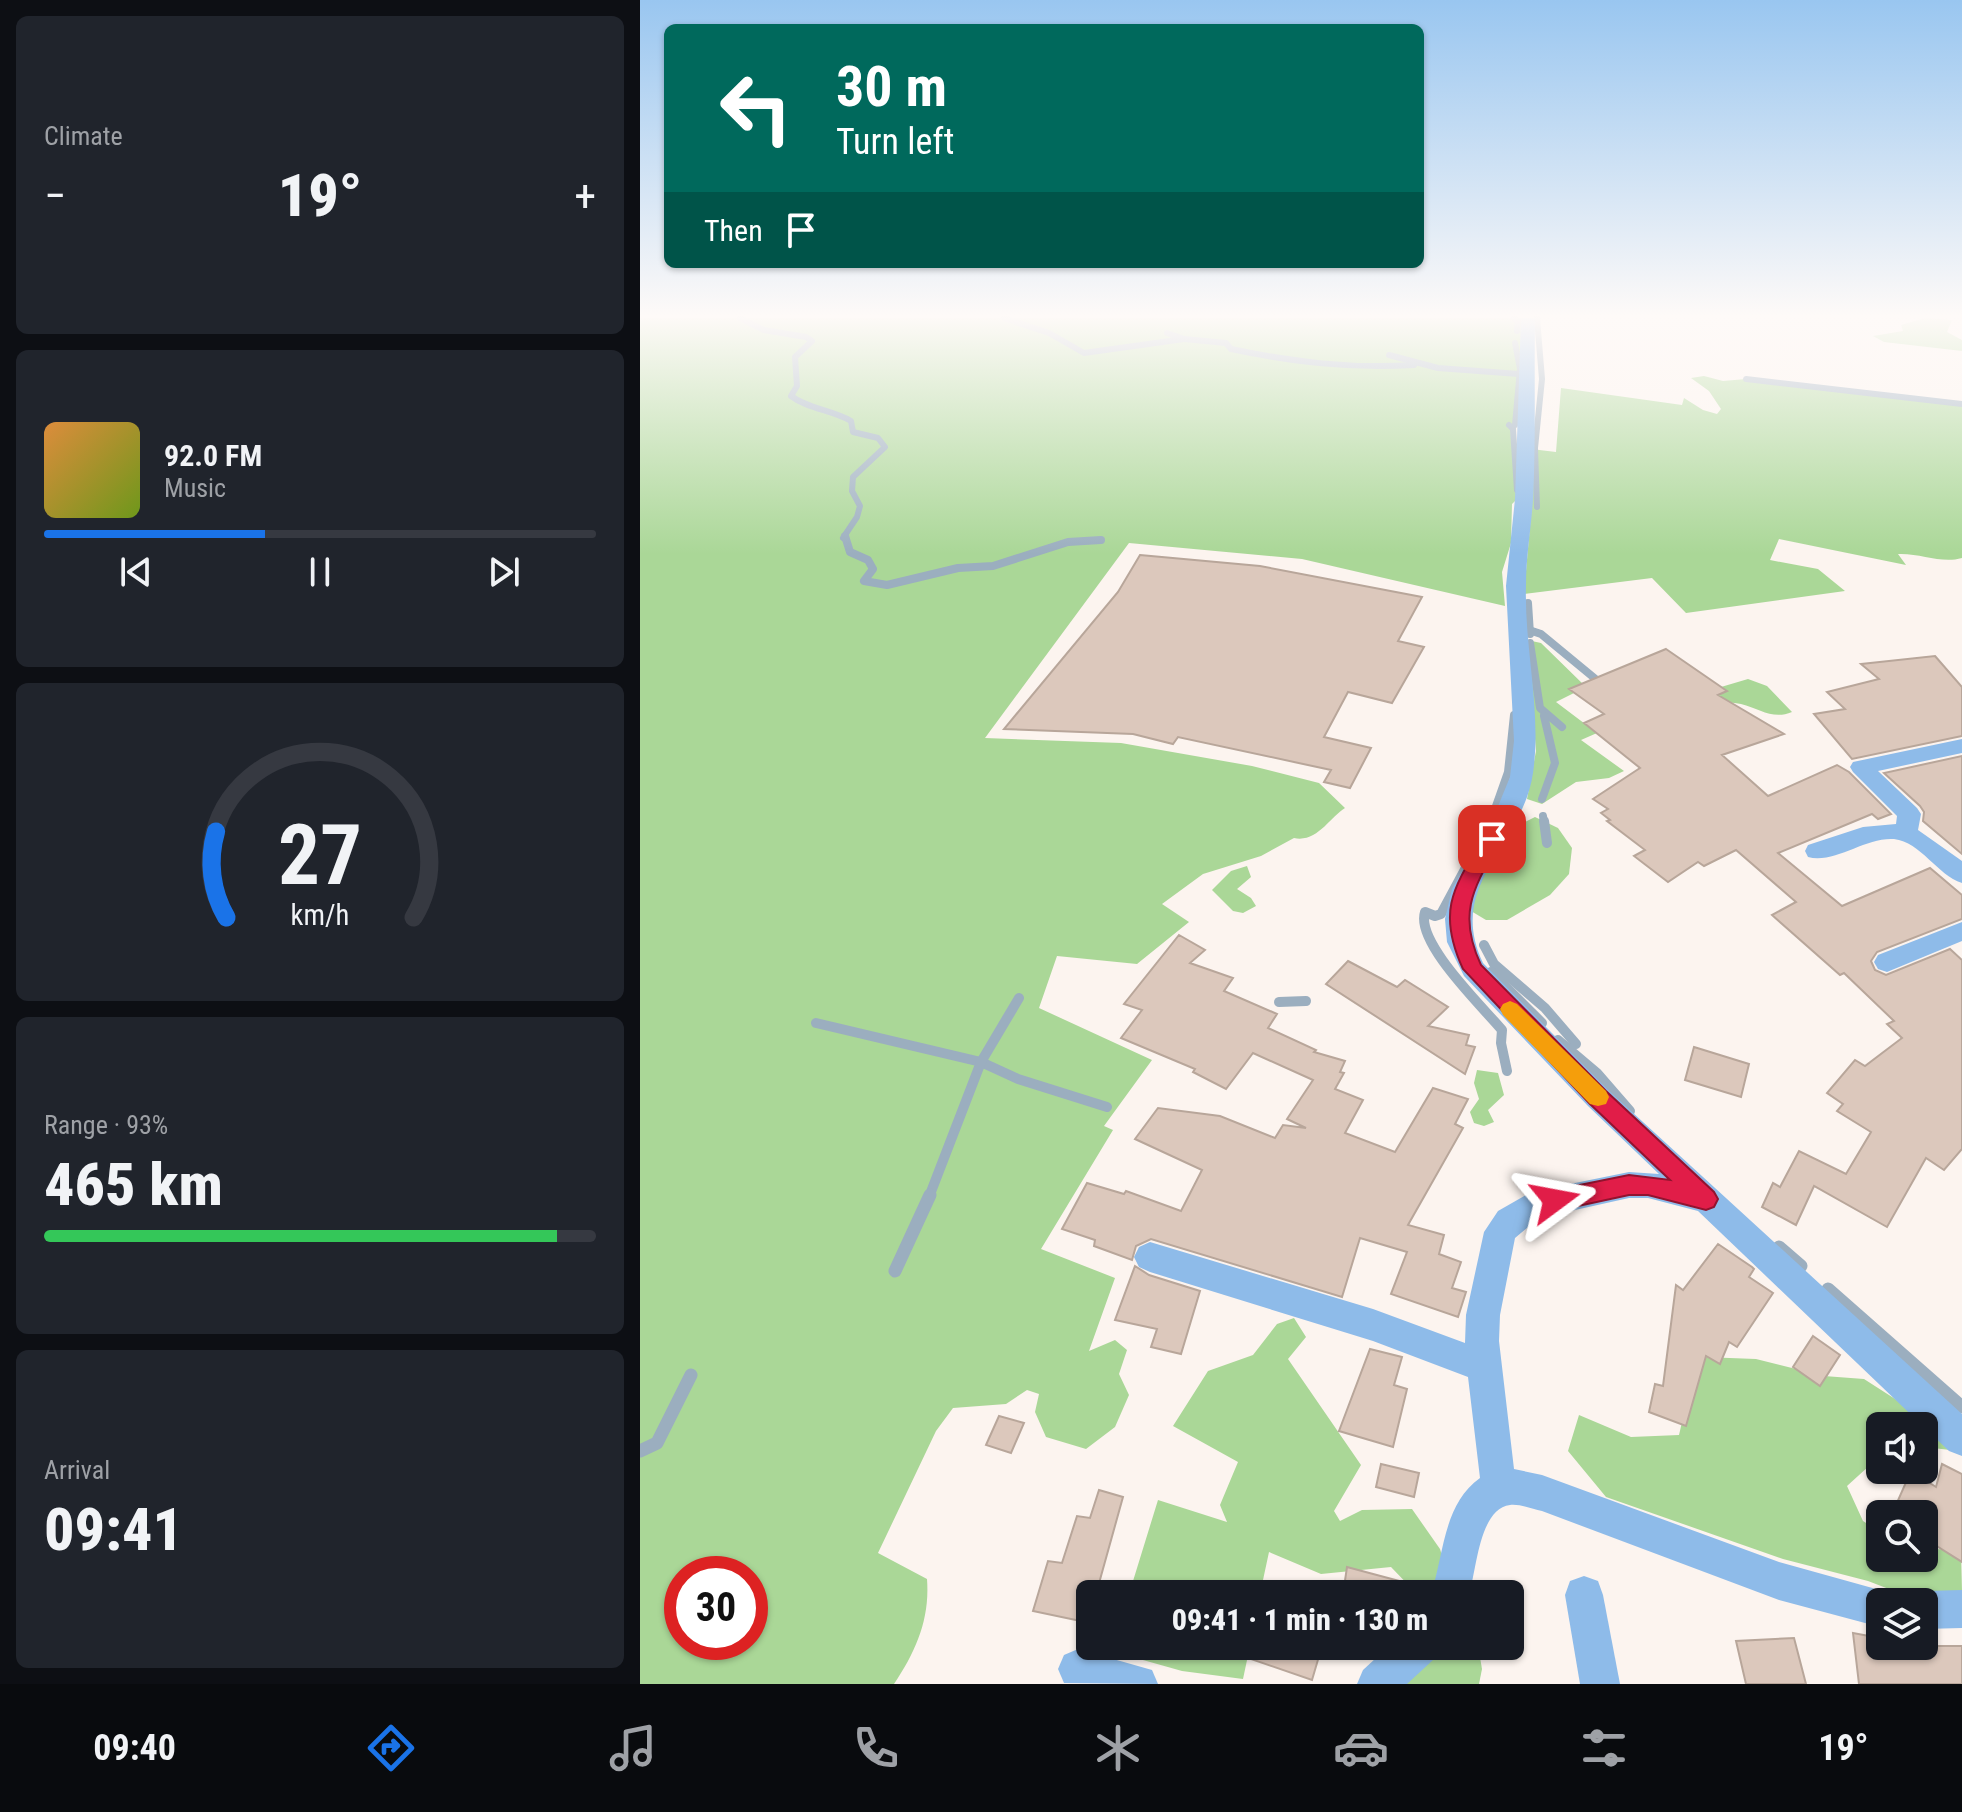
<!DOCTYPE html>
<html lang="en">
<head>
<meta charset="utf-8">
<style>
  :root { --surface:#171b24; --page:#20242c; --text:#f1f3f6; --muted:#9ea1a6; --line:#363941; --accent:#1a73e8 }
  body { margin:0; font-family:"Roboto Condensed",sans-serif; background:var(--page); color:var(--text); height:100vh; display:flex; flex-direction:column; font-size:30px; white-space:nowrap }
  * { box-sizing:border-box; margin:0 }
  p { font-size:26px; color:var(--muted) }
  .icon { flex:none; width:44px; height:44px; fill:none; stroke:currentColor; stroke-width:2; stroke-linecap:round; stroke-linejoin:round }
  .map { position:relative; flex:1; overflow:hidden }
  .side { display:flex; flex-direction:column; gap:16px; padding:16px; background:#0d0f14; width:640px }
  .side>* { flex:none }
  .hud { position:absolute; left:24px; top:24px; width:760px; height:244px; border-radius:12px; box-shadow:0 2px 6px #0004; background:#00695c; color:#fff; overflow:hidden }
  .controls { position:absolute; left:1226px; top:1412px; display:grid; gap:16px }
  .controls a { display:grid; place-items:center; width:72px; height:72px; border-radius:12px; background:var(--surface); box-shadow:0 2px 6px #0004; font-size:40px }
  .speed { position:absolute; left:24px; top:1556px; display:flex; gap:16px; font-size:40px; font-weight:700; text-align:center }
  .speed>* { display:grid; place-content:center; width:104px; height:104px; border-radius:50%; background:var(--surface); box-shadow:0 2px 6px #0004; line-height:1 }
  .speed .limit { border:12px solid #d22; background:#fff; color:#111 }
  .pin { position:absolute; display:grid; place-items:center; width:68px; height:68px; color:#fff; margin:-34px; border-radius:16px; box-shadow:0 4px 12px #0006 }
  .me { position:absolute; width:88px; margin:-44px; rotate:77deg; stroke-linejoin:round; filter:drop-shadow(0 0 6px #0008) }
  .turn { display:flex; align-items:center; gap:28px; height:168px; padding:0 40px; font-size:36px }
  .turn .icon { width:104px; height:104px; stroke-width:2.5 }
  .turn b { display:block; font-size:56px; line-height:68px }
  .then { display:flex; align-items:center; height:76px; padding:0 40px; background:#0003; gap:16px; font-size:30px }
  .big { font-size:60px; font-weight:800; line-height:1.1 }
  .side .tile { flex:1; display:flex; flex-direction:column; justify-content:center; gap:12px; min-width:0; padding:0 28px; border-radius:12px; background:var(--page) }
  .side .dial { align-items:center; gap:0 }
  .dial svg { height:208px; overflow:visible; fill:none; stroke:var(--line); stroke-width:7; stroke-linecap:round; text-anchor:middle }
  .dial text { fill:var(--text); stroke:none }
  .song { display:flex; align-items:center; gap:24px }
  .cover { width:96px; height:96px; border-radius:12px; background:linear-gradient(135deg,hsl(30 70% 55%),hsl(80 70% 35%)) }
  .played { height:8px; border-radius:4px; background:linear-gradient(90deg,var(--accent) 40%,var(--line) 40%) }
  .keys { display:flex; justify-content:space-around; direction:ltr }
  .heat { display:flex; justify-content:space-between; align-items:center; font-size:44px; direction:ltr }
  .charge { height:12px; border-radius:6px; background:linear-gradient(90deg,#34c759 93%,var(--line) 0) }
  .trip { position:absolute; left:436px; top:1580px; width:448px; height:80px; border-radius:12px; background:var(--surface); box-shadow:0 2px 6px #0004; font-weight:800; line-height:80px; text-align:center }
  .dock { display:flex; height:128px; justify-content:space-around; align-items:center; background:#090b0e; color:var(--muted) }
  .dock .icon { width:56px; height:56px }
  .dock .on { color:var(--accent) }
  .dock b { font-size:36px; color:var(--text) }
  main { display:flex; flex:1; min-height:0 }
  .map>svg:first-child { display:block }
  .green { fill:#aad797; fill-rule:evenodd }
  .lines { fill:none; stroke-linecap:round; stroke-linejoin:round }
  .stream-far3 { stroke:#9baebf; stroke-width:6 }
  .stream-far2 { stroke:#9baebf; stroke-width:8 }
  .stream-far1 { stroke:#9baebf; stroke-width:10 }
  .stream { stroke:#9baebf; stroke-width:13 }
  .building { fill:#dcc8bc; stroke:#b8a69a; stroke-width:2 }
  .minor { fill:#8ebbe9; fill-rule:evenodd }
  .route { fill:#e11d48; stroke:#92132f; stroke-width:2 }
  .slow { fill:#f59e0b }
</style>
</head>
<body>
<main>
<section class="side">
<div class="tile"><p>Climate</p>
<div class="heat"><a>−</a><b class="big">19°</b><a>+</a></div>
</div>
<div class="tile">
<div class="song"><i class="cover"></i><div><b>92.0 FM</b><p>Music</p></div></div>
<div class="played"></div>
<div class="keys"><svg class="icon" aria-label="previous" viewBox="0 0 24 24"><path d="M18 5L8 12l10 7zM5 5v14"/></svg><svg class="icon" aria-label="pause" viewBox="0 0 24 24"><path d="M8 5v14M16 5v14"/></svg><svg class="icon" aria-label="next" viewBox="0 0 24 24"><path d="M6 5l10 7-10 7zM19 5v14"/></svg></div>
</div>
<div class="tile dial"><svg viewBox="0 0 100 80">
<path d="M14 69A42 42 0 1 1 86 69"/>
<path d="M14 69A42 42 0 0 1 10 36" stroke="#1a73e8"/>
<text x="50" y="56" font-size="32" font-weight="700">27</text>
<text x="50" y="72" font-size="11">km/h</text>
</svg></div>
<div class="tile"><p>Range · 93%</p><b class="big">465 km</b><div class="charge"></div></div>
<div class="tile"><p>Arrival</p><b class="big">09:41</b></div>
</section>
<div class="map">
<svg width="1322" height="1684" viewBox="0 0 1322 1684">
  <rect width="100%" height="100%" fill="#fcf4ef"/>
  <g class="green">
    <path d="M 0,318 L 881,318 L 880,381 L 873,463 L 878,498 L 872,504 L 871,543 L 862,572 L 865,606 L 662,559 L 489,543 L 345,738 L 481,743 L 612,766 L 679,783 L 705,808 C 690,817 677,843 654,838 L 621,856 L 563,874 L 522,904 L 549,922 L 497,964 L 417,956 L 399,1008 L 512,1060 L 464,1126 L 473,1130 L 401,1249 L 475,1278 L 449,1351 L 475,1340 L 487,1350 L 479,1374 L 489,1395 L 475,1427 L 446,1449 L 406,1437 L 395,1412 L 399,1394 L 387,1390 L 366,1404 L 313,1408 L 296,1431 L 238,1553 L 287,1579 C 290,1619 276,1651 254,1684 L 0,1684 ZM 42,1574 L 110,1574 L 110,1642 L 42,1642 Z"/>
    <polygon points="1285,318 1312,320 1307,332 1322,340 1322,351 1244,342 1233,336 1263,331 1261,325"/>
    <path d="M 1064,376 L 1083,381 L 1106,379 L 1186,386 L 1322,404 L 1322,558 C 1301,564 1281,553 1258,554 L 1266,565 L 1139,539 L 1130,560 L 1178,569 L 1205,591 L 1046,613 L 1012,578 L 884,594 L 892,503 L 891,449 L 916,452 L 921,388 L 1042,405 L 1044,398 L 1063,410 L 1077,414 L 1081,409 L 1069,391 L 1051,378 Z"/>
    <polygon points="887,640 901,643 946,687 916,702 957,733 941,740 984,771 969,778 936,782 902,804 887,799 896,751"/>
    <path d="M 1108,679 L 1127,686 L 1152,712 C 1133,720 1120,709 1101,704 C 1093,702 1083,703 1074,703 L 1081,687 Z"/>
    <polygon points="895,817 918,828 932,848 929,874 910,895 867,920 846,920 831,911 831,893 871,829"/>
    <polygon points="607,866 611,877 597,889 611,898 616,906 603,913 593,911 572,890 591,871"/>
    <polygon points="837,1070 858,1073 864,1095 848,1110 854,1122 844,1126 834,1123 830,1112 839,1099 834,1083"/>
    <polygon points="654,1318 666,1337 648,1359 721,1465 694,1511 700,1521 722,1510 772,1509 800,1549 814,1594 777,1594 751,1567 681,1574 629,1552 620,1594 489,1594 518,1500 587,1522 580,1505 598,1462 533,1426 568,1371 613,1355 637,1324"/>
    <polygon points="1063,1357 1116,1359 1184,1376 1224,1379 1305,1431 1319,1451 1284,1447 1284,1426 1240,1426 1240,1456 1207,1486 1223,1521 1240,1532 1240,1558 1284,1558 1284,1548 1321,1551 1322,1591 1275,1599 1228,1581 1143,1559 966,1497 928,1451 939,1415 991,1437 1039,1435 1046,1405"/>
    <polygon points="473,1646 610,1646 603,1679 542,1671 471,1651"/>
    <polygon points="769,1646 838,1646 842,1669 839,1684 755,1684"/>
  </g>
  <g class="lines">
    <g class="stream-far3">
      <path d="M 100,318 L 124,330 L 166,337 L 172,341 L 155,357 L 157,386 L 151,396 C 168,409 192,410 211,421 L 213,432 L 238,438 L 245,447 L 213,477 L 212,491 L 220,506 L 217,517 L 203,538"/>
      <polyline points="364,318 409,333 444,353 544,339"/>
      <polyline points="874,318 878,321 877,331"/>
      <polyline points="897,318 902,379 895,448 897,507"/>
      <path d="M 527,333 L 544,339 L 586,343 L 591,349 C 653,362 711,369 774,365"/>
      <polyline points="875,343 880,369 875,425"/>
      <polyline points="749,355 798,368 879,374"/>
      <polyline points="1106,379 1322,404"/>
      <polyline points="869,425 873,429 877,490"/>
    </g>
    <g class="stream-far2">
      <polyline points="205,536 210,552 228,560 233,569 224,581 247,585 318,568 353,566 428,542 461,540"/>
      <polyline points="888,603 890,634"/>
      <polyline points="889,630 901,634 964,686"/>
      <polyline points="890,643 900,708 922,727"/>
      <polyline points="902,799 915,763 904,716"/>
      <polyline points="903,816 904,823"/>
      <polyline points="850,823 868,772 874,715"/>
    </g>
    <g class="stream-far1">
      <path d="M 851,821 L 801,914 L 795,916 L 785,912 C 775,942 842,1006 862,1030 L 861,1043 L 867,1071"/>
      <polyline points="904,821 907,843"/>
      <polyline points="844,945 854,964 905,1008 936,1044"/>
      <polyline points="851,972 902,1023"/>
      <polyline points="639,1002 666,1001"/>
      <polyline points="176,1023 341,1062 378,1079 467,1107"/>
      <polyline points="918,1040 957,1073 990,1111"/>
      <polyline points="289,1197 341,1062 379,998"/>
    </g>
    <g class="stream">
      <polyline points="1139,1247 1161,1266"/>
      <polyline points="255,1271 290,1195"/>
      <polyline points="1188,1289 1322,1407"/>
      <polyline points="0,1451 17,1443 51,1375"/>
    </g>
  </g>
  <g class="building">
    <polygon points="500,555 620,566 782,597 758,641 784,647 752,703 708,692 684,737 731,748 710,788 684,782 691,770 538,737 533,744 493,734 364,729 478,592"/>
    <polygon points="1026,649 1087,691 1078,695 1144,734 1082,755 1128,796 1197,765 1209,772 1251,814 1238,819 1232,814 1138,853 1202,906 1290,868 1322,895 1322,919 1237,952 1231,961 1235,970 1246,975 1310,949 1322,960 1322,1149 1304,1170 1286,1158 1247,1227 1174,1186 1156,1225 1122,1207 1133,1183 1140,1187 1159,1151 1206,1174 1231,1132 1197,1111 1203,1104 1187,1093 1215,1060 1225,1066 1262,1038 1247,1024 1254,1021 1204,973 1200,975 1132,915 1156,902 1096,850 1064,866 1058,862 1028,882 994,856 1005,850 967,821 970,820 961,813 968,809 953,799 1000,768 944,723 964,714 929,689"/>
    <polygon points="1295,656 1322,687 1322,736 1212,759 1174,714 1205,709 1187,692 1239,679 1221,664"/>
    <polygon points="1322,756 1322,854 1283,821 1284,812 1280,806 1244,773"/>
    <polygon points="539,935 565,950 550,963 593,978 584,991 637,1014 628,1028 676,1050 674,1052 705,1061 700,1072 704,1073 695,1089 723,1100 705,1133 755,1152 793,1088 828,1099 815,1124 823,1128 768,1225 804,1235 799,1254 821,1262 812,1288 826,1292 818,1317 751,1294 767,1252 720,1238 702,1297 511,1239 496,1246 492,1260 454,1246 455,1240 422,1229 447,1183 484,1194 486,1191 541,1211 562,1170 495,1139 518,1108 580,1116 635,1138 643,1125 666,1128 647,1119 673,1080 613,1053 586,1089 553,1072 555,1069 481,1038 502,1010 484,1004"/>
    <polygon points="708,961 757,987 765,980 808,1007 788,1026 829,1035 826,1045 835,1047 825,1074 686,984"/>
    <polygon points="1054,1047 1109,1064 1101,1097 1045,1080"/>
    <polygon points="1078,1244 1112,1267 1114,1269 1109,1277 1133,1293 1097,1347 1089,1342 1080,1364 1066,1356 1046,1426 1009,1412 1015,1384 1023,1386 1036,1285 1043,1290"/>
    <polygon points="495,1266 509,1275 560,1291 541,1354 511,1347 517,1329 475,1320"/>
    <polygon points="1173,1336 1200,1355 1180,1386 1153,1367"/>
    <polygon points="730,1349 762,1357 754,1385 767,1389 753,1447 699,1431"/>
    <polygon points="359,1416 384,1423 371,1453 346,1445"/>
    <polygon points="741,1464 779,1473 774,1497 736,1487"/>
    <polygon points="1302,1464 1322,1474 1322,1562 1284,1538 1284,1514 1252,1514 1271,1471 1296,1487"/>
    <polygon points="459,1490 483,1497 456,1594 450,1594 450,1623 393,1611 408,1561 422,1563 437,1516 450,1518"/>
    <polygon points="707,1567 778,1586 777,1594 703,1594"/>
    <polygon points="1213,1633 1240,1638 1240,1646 1322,1646 1322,1684 1219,1684"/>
    <polygon points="1154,1638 1166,1684 1106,1684 1096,1641"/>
    <polygon points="585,1646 682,1646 672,1680 585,1650"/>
  </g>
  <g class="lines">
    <g class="minor">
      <path d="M 881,318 L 895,318 C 894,379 896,440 893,500 C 891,529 886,557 886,585 C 884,648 902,711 893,773 C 883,845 805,884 843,963 L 968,1090 L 1322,1414 L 1322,1456 L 1309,1451 L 1058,1211 L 1008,1198 L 989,1198 L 899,1218 L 875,1238 L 860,1315 L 859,1341 L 874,1469 L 902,1475 L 1139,1562 L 1254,1594 L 1257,1602 L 1240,1602 L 1240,1627 L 1139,1600 L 902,1511 C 892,1509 881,1504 870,1505 C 839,1509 837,1569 829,1594 L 791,1594 C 804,1555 803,1504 840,1478 L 828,1377 L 733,1341 L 510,1272 L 499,1267 L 494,1257 L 499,1247 L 510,1242 L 733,1309 L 825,1343 L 826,1315 L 844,1232 L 858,1211 L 891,1192 L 989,1172 L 1019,1174 L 948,1106 L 824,976 L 807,942 L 805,919 L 812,889 L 854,816 L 870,777 L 874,741 L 866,586 L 875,499 Z"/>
      <path d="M 1322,739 L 1322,753 L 1238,771 L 1277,808 L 1281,814 L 1278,830 L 1322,861 L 1322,883 C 1297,875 1281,842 1254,839 C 1225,837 1195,864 1168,857 L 1165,851 L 1168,845 L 1223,827 L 1256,824 L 1257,816 L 1213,772 L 1210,767 L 1213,762 Z"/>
      <polygon points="1322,922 1322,941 1247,972 1238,969 1234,962 1238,955"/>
      <polygon points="944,1576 958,1581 963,1595 980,1684 940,1684 925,1595 930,1581"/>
      <polygon points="1322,1590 1322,1628 1284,1629 1284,1602 1268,1602 1270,1596 1284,1591"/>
      <polygon points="749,1646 799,1646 793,1660 767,1684 717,1684 723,1670"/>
      <polygon points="438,1649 512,1670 518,1684 424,1683 418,1669 424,1655"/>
    </g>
  </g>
  <linearGradient id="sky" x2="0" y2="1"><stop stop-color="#99c6f0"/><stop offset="0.57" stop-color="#fefaf8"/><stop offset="1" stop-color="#fefaf8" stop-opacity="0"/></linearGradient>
  <rect width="1322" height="554" fill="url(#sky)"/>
  <path class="route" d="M 852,833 L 861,839 C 835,886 816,912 841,965 L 966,1091 L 1074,1192 L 1078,1199 L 1074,1207 L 1066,1210 L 1008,1195 L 989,1195 L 915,1211 L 907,1208 L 904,1200 L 907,1193 L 915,1190 L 989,1175 L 1030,1180 L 950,1104 L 823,969 C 796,910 814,887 845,835 Z"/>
  <polygon class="slow" points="870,1001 877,1004 966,1091 969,1097 966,1104 958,1106 950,1104 863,1015 860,1009 863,1004"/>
</svg>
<div class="controls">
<a><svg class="icon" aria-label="sound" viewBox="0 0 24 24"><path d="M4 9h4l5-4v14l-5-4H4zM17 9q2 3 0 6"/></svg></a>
<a><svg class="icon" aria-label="search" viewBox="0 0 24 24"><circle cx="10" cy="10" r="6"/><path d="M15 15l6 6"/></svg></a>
<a><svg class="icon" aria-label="layers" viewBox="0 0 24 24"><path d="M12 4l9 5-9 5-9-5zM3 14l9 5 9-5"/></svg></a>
</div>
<div class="speed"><div class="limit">30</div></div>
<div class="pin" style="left:852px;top:839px;background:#d93025"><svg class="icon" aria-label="arrive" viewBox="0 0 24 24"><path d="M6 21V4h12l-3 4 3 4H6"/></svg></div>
<svg class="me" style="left:915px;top:1200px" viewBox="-20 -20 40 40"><path d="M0-17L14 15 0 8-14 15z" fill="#e11d48" stroke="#fff" stroke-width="4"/></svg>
<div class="trip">09:41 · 1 min · 130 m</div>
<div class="hud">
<div class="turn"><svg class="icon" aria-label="left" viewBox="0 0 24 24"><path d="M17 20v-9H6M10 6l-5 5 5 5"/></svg><div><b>30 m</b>Turn left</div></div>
<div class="then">Then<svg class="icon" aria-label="arrive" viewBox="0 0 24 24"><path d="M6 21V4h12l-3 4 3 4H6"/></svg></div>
</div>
</div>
</main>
<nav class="dock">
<b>09:40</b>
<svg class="icon on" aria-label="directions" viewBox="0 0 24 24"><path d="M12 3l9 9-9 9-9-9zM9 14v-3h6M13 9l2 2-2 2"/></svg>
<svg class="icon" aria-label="music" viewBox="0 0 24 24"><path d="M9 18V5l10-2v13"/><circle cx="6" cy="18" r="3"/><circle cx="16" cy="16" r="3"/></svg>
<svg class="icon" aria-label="phone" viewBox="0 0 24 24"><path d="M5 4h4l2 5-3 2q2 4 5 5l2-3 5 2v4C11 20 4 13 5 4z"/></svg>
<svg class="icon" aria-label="climate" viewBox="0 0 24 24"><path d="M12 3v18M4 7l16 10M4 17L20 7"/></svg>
<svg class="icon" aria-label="car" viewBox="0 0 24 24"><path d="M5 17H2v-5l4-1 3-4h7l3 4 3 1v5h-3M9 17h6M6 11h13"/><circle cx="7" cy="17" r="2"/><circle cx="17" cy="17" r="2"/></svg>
<svg class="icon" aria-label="filters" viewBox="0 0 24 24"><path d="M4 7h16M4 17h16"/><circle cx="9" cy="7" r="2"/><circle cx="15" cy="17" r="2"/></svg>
<b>19°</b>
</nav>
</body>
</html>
